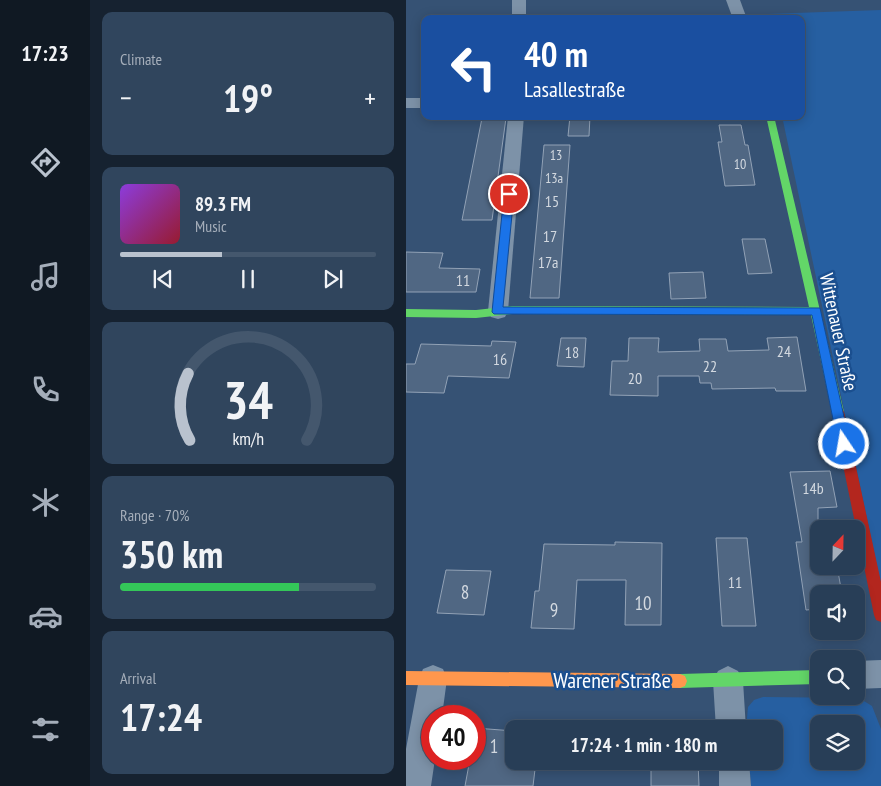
<!DOCTYPE html>
<html lang="en">
<head>
<meta charset="utf-8">
<style>
  :root { --surface:#283e57; --page:#30455d; --text:#f1f3f6; --muted:#a5aeba; --line:#44576d; --accent:#b9c2ce }
  body { margin:0; font-family:"PT Sans Narrow",sans-serif; background:var(--page); color:var(--text); height:100vh; display:flex; flex-direction:column; font-size:19px; white-space:nowrap }
  * { box-sizing:border-box; margin:0 }
  p { font-size:16px; color:var(--muted) }
  .icon { flex:none; width:28px; height:28px; fill:none; stroke:currentColor; stroke-width:2; stroke-linecap:round; stroke-linejoin:round }
  .map { position:relative; flex:1; overflow:hidden }
  .side { display:flex; flex-direction:column; gap:12px; padding:12px; background:#162230; width:316px }
  .side>* { flex:none }
  .guide { position:absolute; left:15px; top:15px; width:384px; height:105px; border-radius:10px; box-shadow:0 2px 12px #0003,0 0 0 1px var(--line); background:#1a4fa0; color:#fff; overflow:hidden }
  .needle { width:32px; rotate:22deg }
  .fabs { position:absolute; left:404px; top:520px; display:grid; gap:10px }
  .fabs a { display:grid; place-items:center; width:55px; height:55px; border-radius:10px; background:var(--surface); box-shadow:0 2px 12px #0003,0 0 0 1px var(--line); font-size:25px }
  .speed { position:absolute; left:15px; top:705px; display:flex; gap:10px; font-size:25px; font-weight:700; text-align:center }
  .speed>* { display:grid; place-content:center; width:65px; height:65px; border-radius:50%; background:var(--surface); box-shadow:0 2px 12px #0003,0 0 0 1px var(--line); line-height:1 }
  .speed .limit { border:8px solid #d22; background:#fff; color:#111 }
  .pin { position:absolute; display:grid; place-items:center; width:42px; height:42px; color:#fff; margin:-21px; border:2px solid #fff; border-radius:50%; box-shadow:0 1px 5px #0007 }
  .me { position:absolute; width:55px; margin:-28px; rotate:348deg; stroke-linejoin:round; filter:drop-shadow(0 0 4px #0008) }
  .turn { display:flex; align-items:center; gap:18px; height:105px; padding:0 20px; font-size:22px }
  .turn .icon { width:65px; height:65px; stroke-width:2.5 }
  .turn b { display:block; font-size:35px; line-height:42px }
  .big { font-size:38px; font-weight:800; line-height:1.1 }
  .side .card { flex:1; display:flex; flex-direction:column; justify-content:center; gap:8px; min-width:0; padding:0 18px; border-radius:10px; background:var(--page) }
  .side .dial { align-items:center; gap:0 }
  .dial svg { height:130px; overflow:visible; fill:none; stroke:var(--line); stroke-width:7; stroke-linecap:round; text-anchor:middle }
  .dial text { fill:var(--text); stroke:none }
  .song { display:flex; align-items:center; gap:15px }
  .cover { width:60px; height:60px; border-radius:8px; background:linear-gradient(135deg,hsl(270 70% 55%),hsl(350 70% 35%)) }
  .played { height:5px; border-radius:2px; background:linear-gradient(90deg,var(--accent) 40%,var(--line) 40%) }
  .keys { display:flex; justify-content:space-around; direction:ltr }
  .heat { display:flex; justify-content:space-between; align-items:center; font-size:28px; direction:ltr }
  .charge { height:8px; border-radius:4px; background:linear-gradient(90deg,#34c759 70%,var(--line) 0) }
  .trip { position:absolute; left:99px; top:720px; width:278px; height:50px; border-radius:10px; background:var(--surface); box-shadow:0 2px 12px #0003,0 0 0 1px var(--line); font-weight:800; line-height:50px; text-align:center }
  main { display:flex; flex:1; min-height:0 }
  .tabs { display:flex; flex-direction:column; width:90px; justify-content:space-around; align-items:center; background:#101923; color:var(--muted) }
  .tabs .icon { width:35px; height:35px }
  .tabs .active { color:var(--accent) }
  .tabs b { font-size:22px; color:var(--text) }
  .map>svg:first-child { display:block }
  .green { fill:#265fa1; fill-rule:evenodd }
  .building { fill:#506783; stroke:#92a2b6 }
  .lines { fill:none; stroke-linecap:round; stroke-linejoin:round }
  .street { fill:#7d92a8; fill-rule:evenodd }
  .fast { fill:#63d668; fill-rule:evenodd }
  .slow { fill:#ff974d; fill-rule:evenodd }
  .jam { fill:#b3261e; fill-rule:evenodd }
  .route { fill:#1a73e8; stroke:#114b97 }
  .labels { text-anchor:middle; stroke-width:5; stroke-linejoin:round; paint-order:stroke }
  .far-number-label { font-size:14px; fill:#d3d9e0 }
  .number-label { font-size:16px; fill:#d3d9e0 }
  .street-label { font-size:19px; fill:#fff; stroke:#1b4f8f }
  .near-number-label { font-size:19px; fill:#d3d9e0 }
  .near-street-label { font-size:22px; fill:#fff; stroke:#1b4f8f }
</style>
</head>
<body>
<main>
<nav class="tabs">
<b>17:23</b>
<svg class="icon active" aria-label="directions" viewBox="0 0 24 24"><path d="M12 3l9 9-9 9-9-9zM9 14v-3h6M13 9l2 2-2 2"/></svg>
<svg class="icon" aria-label="music" viewBox="0 0 24 24"><path d="M9 18V5l10-2v13"/><circle cx="6" cy="18" r="3"/><circle cx="16" cy="16" r="3"/></svg>
<svg class="icon" aria-label="phone" viewBox="0 0 24 24"><path d="M5 4h4l2 5-3 2q2 4 5 5l2-3 5 2v4C11 20 4 13 5 4z"/></svg>
<svg class="icon" aria-label="climate" viewBox="0 0 24 24"><path d="M12 3v18M4 7l16 10M4 17L20 7"/></svg>
<svg class="icon" aria-label="car" viewBox="0 0 24 24"><path d="M5 17H2v-5l4-1 3-4h7l3 4 3 1v5h-3M9 17h6M6 11h13"/><circle cx="7" cy="17" r="2"/><circle cx="17" cy="17" r="2"/></svg>
<svg class="icon" aria-label="filters" viewBox="0 0 24 24"><path d="M4 7h16M4 17h16"/><circle cx="9" cy="7" r="2"/><circle cx="15" cy="17" r="2"/></svg>
</nav>
<section class="side">
<div class="card"><p>Climate</p>
<div class="heat"><a>−</a><b class="big">19°</b><a>+</a></div>
</div>
<div class="card">
<div class="song"><i class="cover"></i><div><b>89.3 FM</b><p>Music</p></div></div>
<div class="played"></div>
<div class="keys"><svg class="icon" aria-label="previous" viewBox="0 0 24 24"><path d="M18 5L8 12l10 7zM5 5v14"/></svg><svg class="icon" aria-label="pause" viewBox="0 0 24 24"><path d="M8 5v14M16 5v14"/></svg><svg class="icon" aria-label="next" viewBox="0 0 24 24"><path d="M6 5l10 7-10 7zM19 5v14"/></svg></div>
</div>
<div class="card dial"><svg viewBox="0 0 100 80">
<path d="M14 69A42 42 0 1 1 86 69"/>
<path d="M14 69A42 42 0 0 1 13 28" stroke="#b9c2ce"/>
<text x="50" y="56" font-size="32" font-weight="700">34</text>
<text x="50" y="72" font-size="11">km/h</text>
</svg></div>
<div class="card"><p>Range · 70%</p><b class="big">350 km</b><div class="charge"></div></div>
<div class="card"><p>Arrival</p><b class="big">17:24</b></div>
</section>
<div class="map">
<svg width="475" height="786" viewBox="0 0 475 786">
  <rect width="100%" height="100%" fill="#365274"/>
  <g class="green">
    <polygon points="475,10 475,585 376,116 395,116 395,19 362,19 360,14"/>
    <path d="M 357,697 L 453,698 L 466,706 L 475,729 L 475,786 L 345,786 L 343,761 L 368,761 L 368,729 L 340,729 L 342,707 L 348,700 ZM 412,724 L 450,724 L 450,761 L 412,761 Z"/>
  </g>
  <g class="building">
    <polygon points="164,116 184,116 183,136 162,136"/>
    <polygon points="76,118 100,118 86,220 56,220"/>
    <polygon points="313,125 335,125 339,145 342,145 349,185 319,186 312,142 316,142"/>
    <polygon points="138,145 164,145 153,298 124,298"/>
    <polygon points="336,239 359,239 366,273 342,274"/>
    <polygon points="0,252 37,253 33,268 74,269 70,292 0,292"/>
    <polygon points="297,272 300,298 265,299 263,273"/>
    <polygon points="391,337 400,391 370,391 369,388 306,389 305,383 294,383 293,376 252,376 252,396 204,395 206,361 222,361 223,338 253,338 252,352 294,351 293,339 320,339 322,351 363,350 361,338"/>
    <polygon points="155,338 180,338 178,367 151,366"/>
    <polygon points="86,341 110,342 103,378 42,376 38,393 0,392 0,364 9,364 15,344 85,346"/>
    <polygon points="424,471 431,507 412,508 412,566 431,566 436,594 412,594 412,609 400,610 390,542 396,542 384,472"/>
    <polygon points="310,538 341,538 350,626 316,626"/>
    <polygon points="209,542 256,543 255,625 219,625 220,580 171,580 168,629 125,628 129,591 133,591 138,544 209,545"/>
    <polygon points="40,570 85,571 78,615 31,613"/>
    <polygon points="69,728 108,731 108,761 130,761 127,786 59,786 64,759 69,759"/>
    <polygon points="245,761 292,761 293,786 245,786"/>
  </g>
  <g class="lines">
    <g class="street">
      <rect x="106" y="0" width="14" height="19"/>
      <polygon points="320,0 334,0 341,19 327,19"/>
      <rect x="0" y="98" width="19" height="10"/>
      <polygon points="102,116 118,116 102,311 99,317 92,319 85,317 82,311"/>
      <polygon points="475,660 475,688 450,689 450,661"/>
      <polygon points="27,665 37,669 41,679 36,716 26,716 26,759 29,759 25,786 0,786 0,749 13,679 17,669"/>
      <polygon points="322,666 332,671 337,681 340,729 310,729 307,681 312,671"/>
      <polygon points="313,761 343,761 345,786 313,786"/>
    </g>
    <g class="fast">
      <polygon points="360,116 368,116 438,412 436,416 432,417 428,416 426,412 405,315 106,314 70,318 0,317 0,309 70,310 106,306 403,307"/>
      <polygon points="412,670 412,684 274,688 269,686 267,681 269,676 274,674"/>
    </g>
    <polygon class="slow" points="0,671 274,674 279,676 281,681 279,686 274,688 0,685"/>
    <polygon class="jam" points="432,407 436,408 438,412 475,582 475,622 470,620 468,615 426,412 428,408"/>
  </g>
  <polygon class="route" points="103,191 108,194 97,307 414,308 444,444 442,448 434,448 432,444 406,315 88,314 86,312 98,194"/>
  <g class="labels">
    <g class="far-number-label">
      <text x="150" y="160">13</text>
      <text x="334" y="169">10</text>
      <text x="148" y="183">13a</text>
    </g>
    <g class="number-label">
      <text x="146" y="207">15</text>
      <text x="144" y="242">17</text>
      <text x="142" y="268">17a</text>
      <text x="57" y="286">11</text>
      <text x="378" y="357">24</text>
      <text x="166" y="358">18</text>
      <text x="94" y="365">16</text>
      <text x="304" y="372">22</text>
      <text x="229" y="384">20</text>
      <text x="407" y="494">14b</text>
      <text x="329" y="588">11</text>
    </g>
    <g class="street-label">
      <text transform="translate(433 332) rotate(78)" y="7">Wittenauer Straße</text>
    </g>
    <g class="near-number-label">
      <text x="59" y="599">8</text>
      <text x="237" y="610">10</text>
      <text x="148" y="617">9</text>
      <text x="88" y="753">1</text>
    </g>
    <g class="near-street-label">
      <text x="206" y="688">Warener Straße</text>
    </g>
  </g>
</svg>
<div class="fabs">
<a><svg class="needle" viewBox="-14 -14 28 28"><path d="M0-13l5 13h-10z" fill="#e53935"/><path d="M0 13l5-13h-10z" fill="#a5aeba"/></svg></a>
<a><svg class="icon" aria-label="sound" viewBox="0 0 24 24"><path d="M4 9h4l5-4v14l-5-4H4zM17 9q2 3 0 6"/></svg></a>
<a><svg class="icon" aria-label="search" viewBox="0 0 24 24"><circle cx="10" cy="10" r="6"/><path d="M15 15l6 6"/></svg></a>
<a><svg class="icon" aria-label="layers" viewBox="0 0 24 24"><path d="M12 4l9 5-9 5-9-5zM3 14l9 5 9-5"/></svg></a>
</div>
<div class="speed"><div class="limit">40</div></div>
<div class="pin" style="left:103px;top:194px;background:#d93025"><svg class="icon" aria-label="arrive" viewBox="0 0 24 24"><path d="M6 21V4h12l-3 4 3 4H6"/></svg></div>
<svg class="me" style="left:438px;top:444px" viewBox="-20 -20 40 40"><circle r="17" fill="#1a73e8" stroke="#fff" stroke-width="3"/><path d="M0-11L8 9 0 5-8 9z" fill="#fff"/></svg>
<div class="trip">17:24 · 1 min · 180 m</div>
<div class="guide">
<div class="turn"><svg class="icon" aria-label="left" viewBox="0 0 24 24"><path d="M17 20v-9H6M10 6l-5 5 5 5"/></svg><div><b>40 m</b>Lasallestraße</div></div>
</div>
</div>
</main>
</body>
</html>
